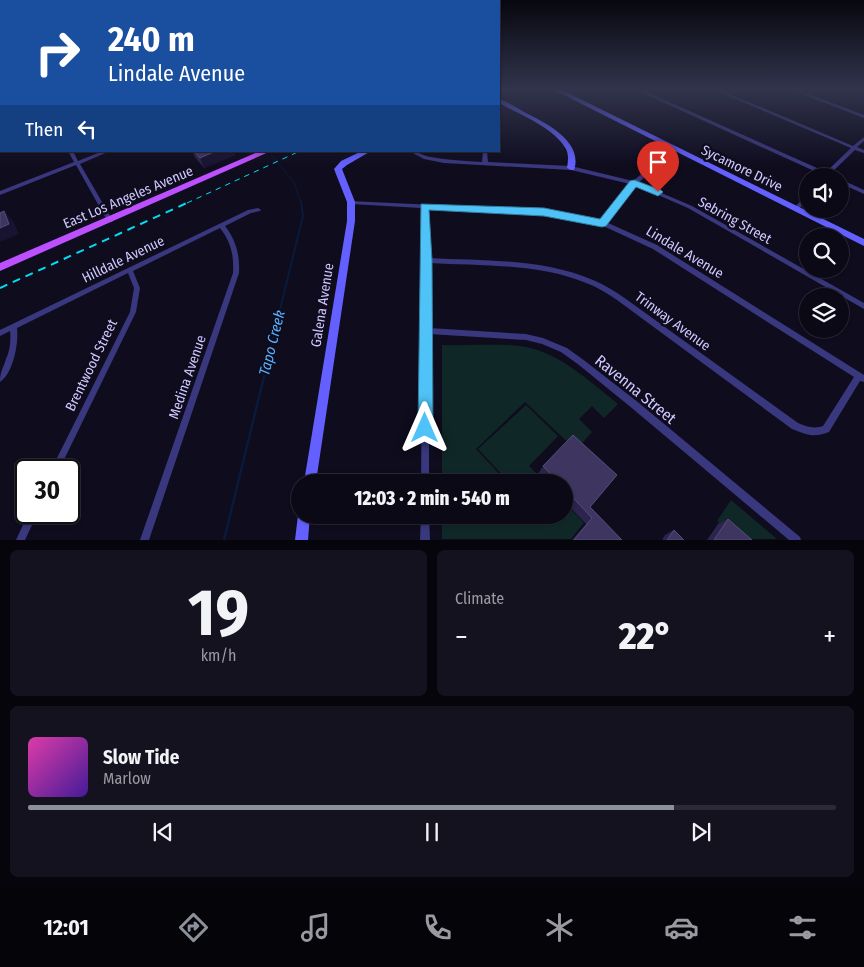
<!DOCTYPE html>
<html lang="en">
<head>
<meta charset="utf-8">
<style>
  :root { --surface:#0b0916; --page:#14121f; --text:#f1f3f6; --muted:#9a9aa1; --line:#2b2a35; --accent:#8c9099 }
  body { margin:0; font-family:"Fira Sans Condensed",sans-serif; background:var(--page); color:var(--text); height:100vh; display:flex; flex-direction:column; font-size:19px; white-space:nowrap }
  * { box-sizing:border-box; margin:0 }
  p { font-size:16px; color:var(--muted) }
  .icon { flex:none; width:28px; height:28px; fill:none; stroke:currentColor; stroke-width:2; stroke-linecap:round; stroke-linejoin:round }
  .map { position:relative; height:540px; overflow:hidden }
  .sheet { display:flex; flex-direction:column; gap:10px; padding:10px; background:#06050c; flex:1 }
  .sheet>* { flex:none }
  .guide { position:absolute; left:0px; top:0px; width:500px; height:152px; box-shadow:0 1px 4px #0004,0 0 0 1px var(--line); background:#1a4fa0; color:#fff; overflow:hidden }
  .fabs { position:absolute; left:799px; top:168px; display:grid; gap:10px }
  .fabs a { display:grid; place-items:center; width:50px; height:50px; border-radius:50%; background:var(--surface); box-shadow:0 1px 4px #0004,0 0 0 1px var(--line); font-size:25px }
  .speed { position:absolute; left:15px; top:459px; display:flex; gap:10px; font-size:25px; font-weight:700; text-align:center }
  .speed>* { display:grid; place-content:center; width:65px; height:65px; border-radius:50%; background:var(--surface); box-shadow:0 1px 4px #0004,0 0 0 1px var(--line); line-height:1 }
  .speed .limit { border:2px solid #111; border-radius:8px; background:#fff; color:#111 }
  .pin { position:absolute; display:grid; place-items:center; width:42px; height:42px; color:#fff; margin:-51px -21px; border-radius:50% 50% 50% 0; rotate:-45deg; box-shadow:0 0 5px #0007 }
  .pin .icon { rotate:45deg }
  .me { position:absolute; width:55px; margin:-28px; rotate:0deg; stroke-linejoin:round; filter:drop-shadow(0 0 4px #0008) }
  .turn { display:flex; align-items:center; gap:18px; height:105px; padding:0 25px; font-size:22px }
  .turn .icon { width:65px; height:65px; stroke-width:2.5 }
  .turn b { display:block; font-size:35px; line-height:42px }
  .then { display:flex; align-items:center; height:48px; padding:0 25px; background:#0003; gap:10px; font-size:19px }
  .big { font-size:38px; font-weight:800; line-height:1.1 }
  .sheet .widget { flex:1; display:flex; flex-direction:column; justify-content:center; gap:8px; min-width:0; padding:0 18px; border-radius:8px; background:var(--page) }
  .sheet .dial { align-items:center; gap:0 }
  .dial b { font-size:65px; line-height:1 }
  .song { display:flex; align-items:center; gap:15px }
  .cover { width:60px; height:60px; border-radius:8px; background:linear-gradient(135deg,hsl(320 70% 55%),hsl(260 70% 35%)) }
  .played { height:5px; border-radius:2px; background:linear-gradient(90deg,var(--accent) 80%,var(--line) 80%) }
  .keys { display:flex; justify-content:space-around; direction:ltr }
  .heat { display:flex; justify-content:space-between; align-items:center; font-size:28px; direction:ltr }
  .sheet .tiles { flex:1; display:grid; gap:10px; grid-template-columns:1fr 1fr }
  .widget:last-child { grid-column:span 2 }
  .trip { position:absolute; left:291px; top:474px; width:282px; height:50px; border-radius:25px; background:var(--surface); box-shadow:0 1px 4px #0004,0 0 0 1px var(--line); font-weight:800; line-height:50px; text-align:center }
  .tabs { display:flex; height:80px; justify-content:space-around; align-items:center; background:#040409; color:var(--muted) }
  .tabs .icon { width:35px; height:35px }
  .tabs .active { color:var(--accent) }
  .tabs b { font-size:22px; color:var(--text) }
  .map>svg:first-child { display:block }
  .green { fill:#0f2827 }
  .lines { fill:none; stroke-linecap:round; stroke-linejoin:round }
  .stream-far2 { stroke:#091b3b; stroke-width:1 }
  .stream-far1 { stroke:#091b3b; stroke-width:2 }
  .stream { stroke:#091b3b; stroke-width:2.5 }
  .street { fill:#39377d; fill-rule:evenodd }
  .secondary { fill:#6360ff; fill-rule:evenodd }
  .primary { fill:#bc50ff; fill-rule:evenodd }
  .rail-far1 { stroke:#00def4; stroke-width:1; stroke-dasharray:5.5 5; stroke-linecap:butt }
  .rail { stroke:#00def4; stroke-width:2; stroke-dasharray:8 6; stroke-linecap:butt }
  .wall { fill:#2c244c }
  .shaded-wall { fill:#191332 }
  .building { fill:#3e3660; stroke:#544d79 }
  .route { fill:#4fc3f7; stroke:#337fa1 }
  .labels { text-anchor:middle; stroke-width:5; stroke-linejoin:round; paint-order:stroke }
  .street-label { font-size:14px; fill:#cfc9ff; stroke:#0f0c1e }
  .water-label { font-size:15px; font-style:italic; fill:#57b3ff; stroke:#0f0c1e }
  .near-street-label { font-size:16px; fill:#cfc9ff; stroke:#0f0c1e }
</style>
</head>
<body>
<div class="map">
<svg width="864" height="540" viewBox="0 0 864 540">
  <rect width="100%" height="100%" fill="#0f0c1e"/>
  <g class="green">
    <path d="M 442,345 C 467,346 494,343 519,346 C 557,350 589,381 618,404 L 604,418 L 592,406 L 579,419 L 592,432 L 576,450 L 525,402 L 476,449 L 507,482 L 442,482 Z"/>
    <polygon points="526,405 558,436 529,466 545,482 509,482 478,449"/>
    <polygon points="731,500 777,539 737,539 717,521"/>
    <polygon points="565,503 584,523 571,539 442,539 442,515 565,515"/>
  </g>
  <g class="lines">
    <polyline class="stream-far2" points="271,155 294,182 301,203"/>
    <polyline class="stream-far1" points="270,350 303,216 301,202"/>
    <polyline class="stream" points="224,540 271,348"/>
    <g class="street">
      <polygon points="634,89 640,89 826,172 851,148 712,89 718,89 853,146 864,137 864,141 857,147 864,150 864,153 855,150 830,174 831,176 823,176 823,175"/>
      <polygon points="789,89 795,89 864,115 864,118"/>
      <rect x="0" y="133" width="1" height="3"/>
      <path d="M 673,148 L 677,148 L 677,149 L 638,183 L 692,206 L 864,303 L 864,309 L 688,208 L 635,185 L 606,222 L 657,245 L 864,375 L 864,382 L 860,381 L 829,432 C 814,438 807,435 792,429 L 617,300 C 607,293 597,287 586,283 C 538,263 480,266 429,263 L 429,328 L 526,334 L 543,338 L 567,348 L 585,361 L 639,403 L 800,537 L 801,540 L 789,540 L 633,409 L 579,365 L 561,352 L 542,344 L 526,340 L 429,334 L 429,482 L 421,482 L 423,260 L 421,208 L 351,204 L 348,202 L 349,201 L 544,210 L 601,221 L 630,184 L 571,170 L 444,163 L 424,159 L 409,151 C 418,151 423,156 431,157 C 448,160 465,161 482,162 L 483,151 L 487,151 L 488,162 L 571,166 L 633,181 ZM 427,208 L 544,214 L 601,225 L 653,249 L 854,377 L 823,426 C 814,429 807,427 798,423 L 626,299 C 616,292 605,285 593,280 C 542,258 483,261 429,258 Z"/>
      <polygon points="68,151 73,151 78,161 103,151 110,151 80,164 113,221 112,222 108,222 76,165 0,195 0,191 74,162"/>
      <polygon points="840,179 864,190 864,194 840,183"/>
      <polygon points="808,193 808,199 798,210 794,210 793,209 794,208"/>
      <path d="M 258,208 L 261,210 L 260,211 L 251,213 L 225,226 C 236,240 240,255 239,273 L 149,540 L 140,540 L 233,273 C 234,255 231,242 220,228 L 133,271 L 140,288 L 136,312 L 59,470 L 51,470 L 130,312 L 134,288 L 128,273 L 17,328 C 19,343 13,374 0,382 C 0,371 3,369 6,359 C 10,350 11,341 10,331 L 0,336 L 0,330 L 248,210 Z"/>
      <polygon points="29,512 38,512 25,540 16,540"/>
      <polygon points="421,515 429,515 430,540 420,540"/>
    </g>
    <g class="secondary">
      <polygon points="552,89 560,89 864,239 864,246"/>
      <path d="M 499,99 C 508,102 516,107 524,112 C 544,122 584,141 574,170 L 571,170 L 567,168 C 568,162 569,155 566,149 C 555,128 519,114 499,103 Z"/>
      <polygon points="362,151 371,151 347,165 342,169 355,202 355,221 316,482 304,482 347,221 347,202 334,169 341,161"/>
      <polygon points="300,510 300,515 310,515 308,540 295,540 298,515"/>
    </g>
    <polygon class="primary" points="260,151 271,151 0,271 0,263"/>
    <polyline class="rail-far1" points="187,203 300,151"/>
    <polyline class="rail" points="0,288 189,202"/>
  </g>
  <g class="wall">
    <polygon points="192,151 233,151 235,155 204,168 195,157"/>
    <polygon points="573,435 617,475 590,507 622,540 572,540 586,524 565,502 565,482 547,482 538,474 543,466"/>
    <polygon points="728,519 752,540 707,540 718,524"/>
    <polygon points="674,530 684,540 662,540 665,535"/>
  </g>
  <g class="shaded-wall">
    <polygon points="216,151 233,151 235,155 204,168 200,158"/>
    <polygon points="4,211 13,221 19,234 0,242 0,212 7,220"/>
  </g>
  <g class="building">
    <polygon points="194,151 216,151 200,158"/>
    <polygon points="4,211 9,224 0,228 0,213"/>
    <polygon points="573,435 617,475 590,507 622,540 574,540 592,518 565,489 565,482 558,482 543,466"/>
    <polygon points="728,519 752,540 714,540"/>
    <polygon points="674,530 684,540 667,540"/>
  </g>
  <linearGradient id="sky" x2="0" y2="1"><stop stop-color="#080710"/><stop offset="0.54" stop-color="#31344c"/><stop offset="1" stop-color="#31344c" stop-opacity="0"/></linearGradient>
  <rect width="864" height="165" fill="url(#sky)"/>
  <polygon class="route" points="634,180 661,190 663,192 658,196 636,187 606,226 602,227 544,216 429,210 432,260 433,428 430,433 425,436 420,433 418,428 421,204 544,208 600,219 630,181"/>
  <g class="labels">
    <g class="street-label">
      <text transform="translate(742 168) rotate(26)" y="5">Sycamore Drive</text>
      <text transform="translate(128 197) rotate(-23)" y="5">East Los Angeles Avenue</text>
      <text transform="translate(735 220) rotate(29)" y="5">Sebring Street</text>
      <text transform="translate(685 252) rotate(31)" y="5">Lindale Avenue</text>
      <text transform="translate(123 259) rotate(-26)" y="5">Hilldale Avenue</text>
      <text transform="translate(322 305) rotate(-81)" y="5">Galena Avenue</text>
      <text transform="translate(673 321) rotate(36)" y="5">Trinway Avenue</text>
      <text transform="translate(91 365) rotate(-64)" y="5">Brentwood Street</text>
      <text transform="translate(187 377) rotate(-71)" y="5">Medina Avenue</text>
    </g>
    <g class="water-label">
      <text transform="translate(272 343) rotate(-76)" y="5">Tapo Creek</text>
    </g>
    <g class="near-street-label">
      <text transform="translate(636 389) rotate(39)" y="6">Ravenna Street</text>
    </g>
  </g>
</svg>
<div class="fabs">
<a><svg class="icon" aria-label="sound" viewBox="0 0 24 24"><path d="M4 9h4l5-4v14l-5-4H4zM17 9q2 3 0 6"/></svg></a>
<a><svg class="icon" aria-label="search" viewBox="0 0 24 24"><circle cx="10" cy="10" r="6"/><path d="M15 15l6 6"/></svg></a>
<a><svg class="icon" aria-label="layers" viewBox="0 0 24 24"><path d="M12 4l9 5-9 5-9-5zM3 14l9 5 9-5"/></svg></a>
</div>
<div class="speed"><div class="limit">30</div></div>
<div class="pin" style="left:658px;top:192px;background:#d93025"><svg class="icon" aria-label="arrive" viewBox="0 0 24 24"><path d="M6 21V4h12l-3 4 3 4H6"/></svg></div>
<svg class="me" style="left:425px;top:428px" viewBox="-20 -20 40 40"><path d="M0-17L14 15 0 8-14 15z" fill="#4fc3f7" stroke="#fff" stroke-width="4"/></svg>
<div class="trip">12:03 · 2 min · 540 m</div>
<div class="guide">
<div class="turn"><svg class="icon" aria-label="right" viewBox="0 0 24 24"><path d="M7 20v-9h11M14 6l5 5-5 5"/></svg><div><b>240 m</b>Lindale Avenue</div></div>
<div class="then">Then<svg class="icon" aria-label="left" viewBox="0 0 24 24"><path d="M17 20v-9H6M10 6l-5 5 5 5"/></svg></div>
</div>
</div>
<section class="sheet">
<div class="tiles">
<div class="widget dial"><b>19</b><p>km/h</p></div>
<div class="widget"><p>Climate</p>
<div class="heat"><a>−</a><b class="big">22°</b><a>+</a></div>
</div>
<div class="widget">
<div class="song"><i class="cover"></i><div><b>Slow Tide</b><p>Marlow</p></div></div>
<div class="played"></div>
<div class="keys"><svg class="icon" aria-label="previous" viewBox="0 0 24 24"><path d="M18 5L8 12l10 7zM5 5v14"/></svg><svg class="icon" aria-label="pause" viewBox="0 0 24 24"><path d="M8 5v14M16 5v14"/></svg><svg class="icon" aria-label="next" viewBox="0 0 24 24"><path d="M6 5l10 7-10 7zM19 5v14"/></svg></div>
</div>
</div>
</section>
<nav class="tabs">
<b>12:01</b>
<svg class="icon active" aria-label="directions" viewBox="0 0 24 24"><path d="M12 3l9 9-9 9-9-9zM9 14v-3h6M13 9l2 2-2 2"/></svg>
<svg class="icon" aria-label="music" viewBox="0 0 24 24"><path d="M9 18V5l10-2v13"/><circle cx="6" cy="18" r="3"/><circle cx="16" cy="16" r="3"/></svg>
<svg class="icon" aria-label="phone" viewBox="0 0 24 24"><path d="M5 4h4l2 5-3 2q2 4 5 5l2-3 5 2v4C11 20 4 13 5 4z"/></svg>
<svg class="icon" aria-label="climate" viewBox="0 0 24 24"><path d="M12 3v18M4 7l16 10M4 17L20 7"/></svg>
<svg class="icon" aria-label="car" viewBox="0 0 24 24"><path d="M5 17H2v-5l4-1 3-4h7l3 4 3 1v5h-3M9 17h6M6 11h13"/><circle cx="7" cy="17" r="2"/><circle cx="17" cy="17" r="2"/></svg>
<svg class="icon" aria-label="filters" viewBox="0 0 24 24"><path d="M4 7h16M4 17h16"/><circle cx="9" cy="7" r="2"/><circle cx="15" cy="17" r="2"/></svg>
</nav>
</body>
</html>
